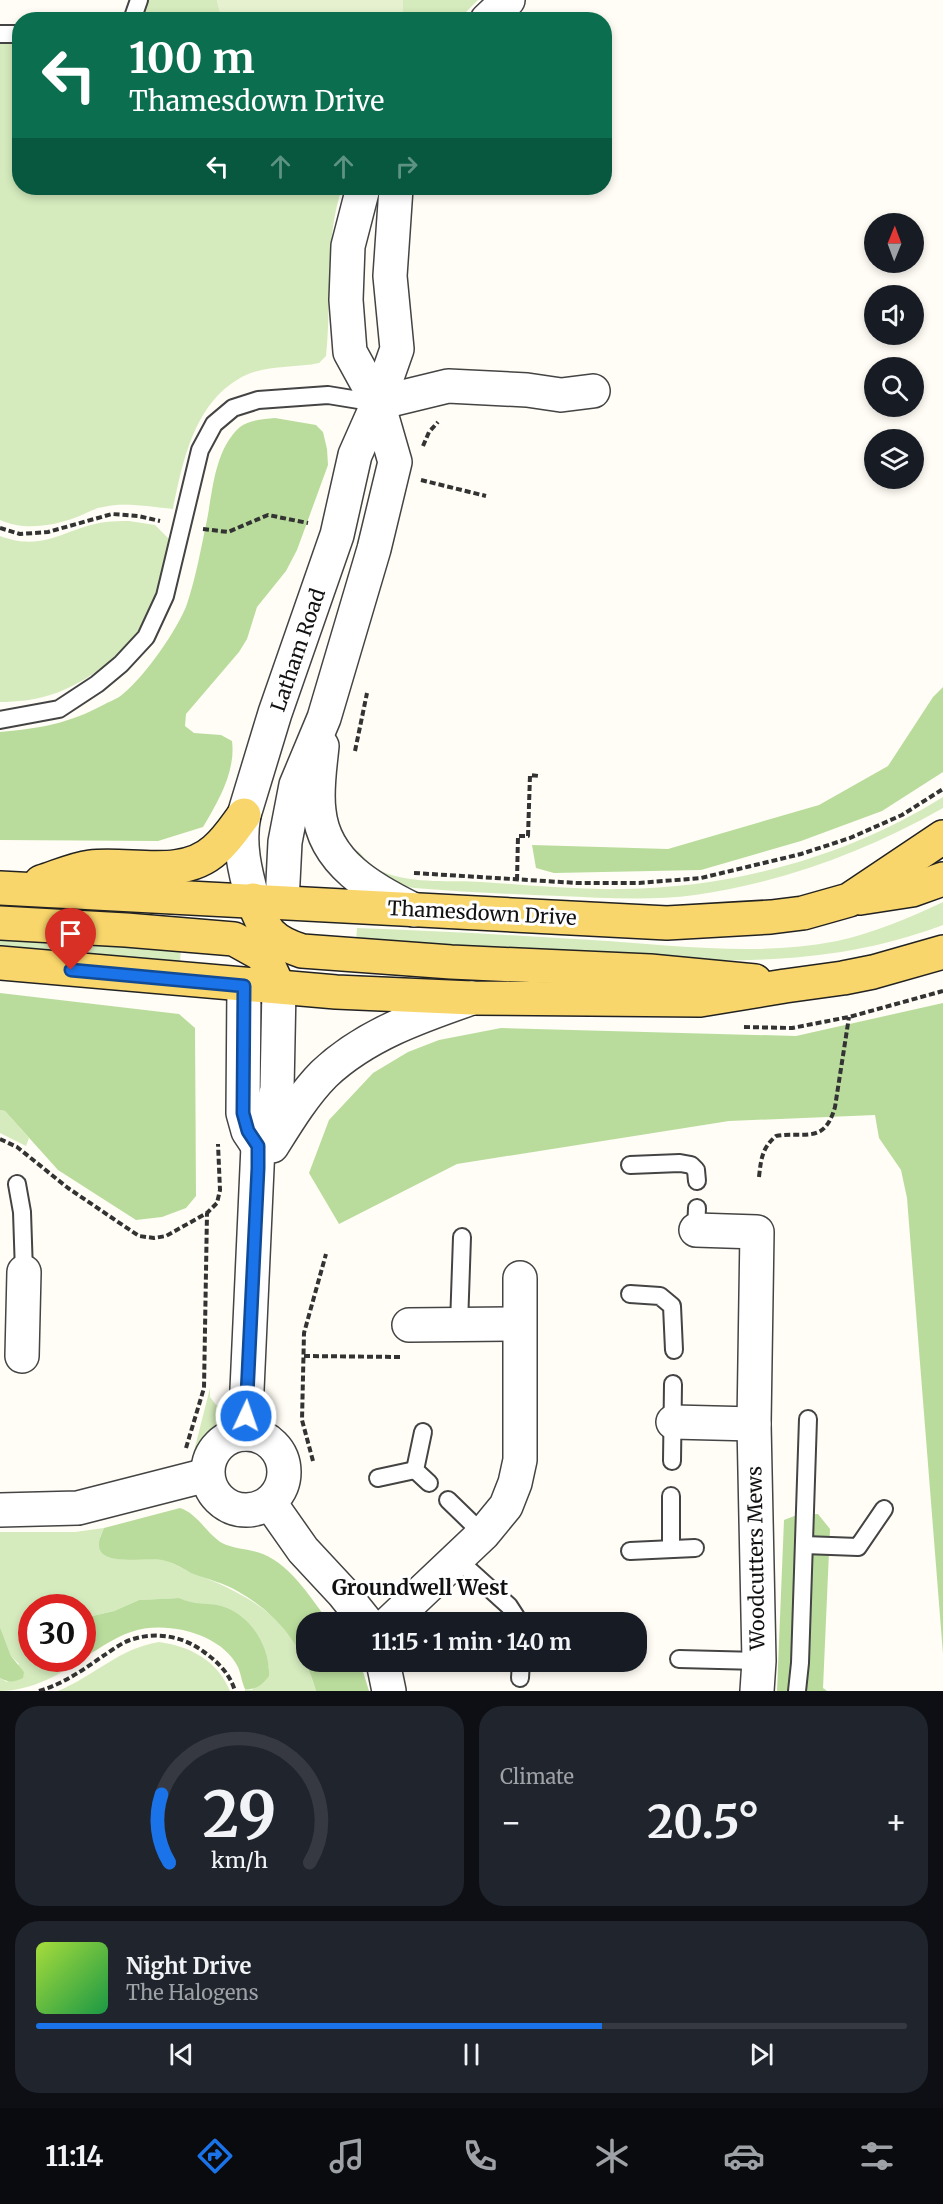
<!DOCTYPE html>
<html lang="en">
<head>
<meta charset="utf-8">
<style>
  :root { --surface:#171b24; --page:#20242c; --text:#f1f3f6; --muted:#9ea1a6; --line:#363941; --accent:#1a73e8 }
  body { margin:0; font-family:Merriweather,serif; background:var(--page); color:var(--text); height:100vh; display:flex; flex-direction:column; font-size:22px; white-space:nowrap }
  * { box-sizing:border-box; margin:0 }
  p { font-size:20px; color:var(--muted) }
  .icon { flex:none; width:33px; height:33px; fill:none; stroke:currentColor; stroke-width:2; stroke-linecap:round; stroke-linejoin:round }
  .map { position:relative; height:1691px; overflow:hidden }
  .sheet { display:flex; flex-direction:column; gap:15px; padding:15px; background:#0d0f14; flex:1 }
  .sheet>* { flex:none }
  .guide { position:absolute; left:12px; top:12px; width:600px; height:183px; border-radius:24px; box-shadow:0 3px 9px #0003; background:#0b6e4f; color:#fff; overflow:hidden }
  .needle { width:39px; rotate:1deg }
  .fabs { position:absolute; left:864px; top:213px; display:grid; gap:12px }
  .fabs a { display:grid; place-items:center; width:60px; height:60px; border-radius:50%; background:var(--surface); box-shadow:0 3px 9px #0003; font-size:30px }
  .speed { position:absolute; left:18px; top:1594px; display:flex; gap:12px; font-size:30px; font-weight:700; text-align:center }
  .speed>* { display:grid; place-content:center; width:78px; height:78px; border-radius:50%; background:var(--surface); box-shadow:0 3px 9px #0003; line-height:1 }
  .speed .limit { border:9px solid #d22; background:#fff; color:#111 }
  .pin { position:absolute; display:grid; place-items:center; width:51px; height:51px; color:#fff; margin:-62px -26px; border-radius:50% 50% 50% 0; rotate:-45deg; box-shadow:0 0 6px #0007 }
  .pin .icon { rotate:45deg }
  .me { position:absolute; width:66px; margin:-33px; rotate:3deg; stroke-linejoin:round; filter:drop-shadow(0 0 4px #0008) }
  .turn { display:flex; align-items:center; gap:21px; height:126px; padding:0 18px; font-size:27px }
  .turn .icon { width:78px; height:78px; stroke-width:2.5 }
  .turn b { display:block; font-size:42px; line-height:51px }
  .lanes { display:flex; align-items:center; height:57px; padding:0 18px; background:#0003; justify-content:center; gap:30px; direction:ltr }
  .lanes .off { opacity:.35 }
  .big { font-size:45px; font-weight:700; line-height:1.1 }
  .sheet .tile { flex:1; display:flex; flex-direction:column; justify-content:center; gap:9px; min-width:0; padding:0 21px; border-radius:24px; background:var(--page) }
  .sheet .dial { align-items:center; gap:0 }
  .dial svg { height:156px; overflow:visible; fill:none; stroke:var(--line); stroke-width:7; stroke-linecap:round; text-anchor:middle }
  .dial text { fill:var(--text); stroke:none }
  .song { display:flex; align-items:center; gap:18px }
  .cover { width:72px; height:72px; border-radius:9px; background:linear-gradient(135deg,hsl(80 70% 55%),hsl(140 70% 35%)) }
  .played { height:6px; border-radius:3px; background:linear-gradient(90deg,var(--accent) 65%,var(--line) 65%) }
  .keys { display:flex; justify-content:space-around; direction:ltr }
  .heat { display:flex; justify-content:space-between; align-items:center; font-size:33px; direction:ltr }
  .sheet .tiles { flex:1; display:grid; gap:15px; grid-template-columns:1fr 1fr }
  .tile:last-child { grid-column:span 2 }
  .trip { position:absolute; left:296px; top:1612px; width:351px; height:60px; border-radius:24px; background:var(--surface); box-shadow:0 3px 9px #0003; font-weight:700; line-height:60px; text-align:center }
  .tab-bar { display:flex; height:96px; justify-content:space-around; align-items:center; background:#090b0e; color:var(--muted) }
  .tab-bar .icon { width:42px; height:42px }
  .tab-bar .on { color:var(--accent) }
  .tab-bar b { font-size:27px; color:var(--text) }
  .map>svg:first-child { display:block }
  .green { fill:#d5ebbd }
  .forest { fill:#b9dc9c }
  .pitch { fill:#e6f2cf }
  .lines { fill:none; stroke-linecap:round; stroke-linejoin:round }
  .service-casing { stroke:#444; stroke-width:20 }
  .minor-casing { stroke:#444; stroke-width:36 }
  .primary-casing { stroke:#222; stroke-width:36 }
  .path { stroke:#333; stroke-width:4; stroke-dasharray:6 3; stroke-linecap:butt }
  .service { stroke:#fff; stroke-width:16 }
  .minor { stroke:#fff; stroke-width:33 }
  .primary { stroke:#f9d66b; stroke-width:33 }
  .route-casing { stroke:#114b97; stroke-width:15 }
  .route { stroke:#1a73e8; stroke-width:10 }
  .labels { text-anchor:middle; stroke-width:6; stroke-linejoin:round; paint-order:stroke }
  .street-label { font-size:20px; fill:#111; stroke:#fff }
  .neighbourhood-label { font-size:21px; font-weight:bold; fill:#111; stroke:#fff }
</style>
</head>
<body>
<div class="map">
<svg width="943" height="1691" viewBox="0 0 943 1691">
  <rect width="100%" height="100%" fill="#fffdf5"/>
  <g class="green">
    <polygon points="147,0 217,0 221,16 402,19 403,0 478,0 459,19 141,20"/>
    <path d="M 0,43 L 19,43 L 20,188 L 342,188 C 324,241 332,301 326,356 L 319,363 C 296,368 267,365 246,375 C 195,399 183,460 173,509 C 151,507 125,502 103,507 C 94,508 86,514 77,517 C 53,526 24,531 0,520 Z"/>
    <path d="M 129,521 L 155,525 L 170,540 C 167,557 165,574 160,590 C 146,635 95,682 50,695 C 34,700 17,702 0,702 L 0,536 C 45,553 66,527 106,522 C 113,521 122,521 129,521 Z"/>
    <path d="M 943,797 L 943,808 C 865,852 784,882 695,895 C 651,901 604,898 559,896 C 511,894 462,892 414,888 L 395,884 L 352,855 L 358,851 C 366,860 375,869 386,873 C 415,884 451,880 482,882 C 528,885 576,890 623,889 C 733,888 849,856 943,797 Z"/>
    <path d="M 943,902 L 943,925 C 857,957 779,962 688,960 L 356,941 L 357,928 C 435,931 514,935 592,940 C 673,945 757,957 837,941 C 874,933 909,918 943,902 Z"/>
    <polygon points="0,933 181,946 180,964 0,948"/>
    <polygon points="0,1110 5,1111 29,1138 26,1146 0,1133"/>
    <path d="M 210,1388 L 210,1397 L 216,1405 L 224,1407 L 230,1404 C 232,1421 219,1428 208,1439 C 201,1445 196,1455 191,1463 Z"/>
    <path d="M 104,1528 L 100,1537 C 116,1544 131,1551 146,1557 C 152,1560 158,1559 164,1560 C 175,1563 183,1570 193,1573 C 257,1598 296,1622 316,1691 L 245,1691 L 245,1689 L 252,1690 L 269,1668 L 259,1638 L 242,1617 L 191,1604 L 179,1598 L 139,1600 L 114,1611 L 88,1617 L 83,1622 L 82,1608 L 32,1608 L 32,1659 L 82,1659 L 83,1652 L 87,1656 C 62,1674 31,1691 0,1691 L 0,1678 L 7,1682 L 19,1664 L 11,1656 L 0,1627 L 0,1532 L 75,1532 Z"/>
    <path d="M 159,1642 C 190,1646 218,1661 230,1691 L 58,1691 C 96,1675 118,1649 159,1642 Z"/>
  </g>
  <g class="forest">
    <path d="M 275,418 L 316,425 L 323,432 L 327,449 L 328,465 L 297,550 L 286,571 L 257,607 L 247,639 L 239,652 L 186,714 L 185,726 L 194,733 L 221,735 L 232,741 C 236,771 218,802 203,827 L 158,841 L 0,840 L 0,732 C 41,728 68,724 105,704 C 111,701 119,698 124,693 C 145,676 178,629 187,604 C 196,577 201,548 207,520 C 213,489 215,449 240,427 C 249,420 264,419 275,418 Z"/>
    <polygon points="943,687 943,772 882,811 801,841 701,870 554,873 536,868 532,845 668,849 819,805 888,766 933,697"/>
    <polygon points="0,993 179,1014 195,1028 196,1196 186,1208 162,1217 136,1220 58,1170 5,1111 0,1110"/>
    <polygon points="943,1003 943,1654 907,1198 901,1170 879,1138 875,1115 729,1121 457,1164 339,1224 309,1173 329,1120 373,1073 408,1052 439,1040 501,1028 796,1036"/>
    <path d="M 180,1508 C 197,1513 207,1534 222,1543 C 234,1549 250,1549 263,1554 C 292,1566 311,1599 330,1623 L 306,1623 L 306,1662 L 360,1662 L 369,1691 L 316,1691 C 304,1648 278,1614 239,1592 C 224,1583 207,1579 191,1573 C 182,1568 173,1562 162,1560 C 146,1557 115,1564 103,1554 C 95,1547 101,1535 104,1528 Z"/>
    <polygon points="818,1514 830,1529 823,1688 827,1691 777,1691 784,1520 797,1515"/>
    <path d="M 179,1598 C 196,1606 205,1602 221,1606 C 250,1614 270,1646 269,1676 C 262,1685 256,1690 245,1689 C 242,1683 241,1674 238,1667 C 221,1633 165,1620 131,1632 C 116,1637 101,1647 87,1656 L 83,1652 L 83,1622 L 88,1617 L 114,1611 L 139,1600 Z"/>
    <path d="M 0,1627 L 11,1656 L 24,1672 L 23,1678 C 14,1682 9,1683 0,1678 Z"/>
  </g>
  <polygon class="pitch" points="217,0 403,0 403,19 221,16"/>
  <g class="lines">
    <g class="service-casing">
      <g id="service">
        <polyline points="132,20 139,0"/>
        <polyline points="0,34 20,34"/>
        <polyline points="0,720 59,709 97,684 121,664 146,637 165,596 200,450 214,424 233,408 258,400 328,395 377,403"/>
        <polyline points="630,1165 680,1163 691,1165 696,1170 697,1181"/>
        <polyline points="17,1184 22,1212 24,1272"/>
        <polyline points="696,1230 697,1208"/>
        <polyline points="630,1294 660,1296 672,1306 674,1350"/>
        <polyline points="459,1325 462,1237"/>
        <polyline points="423,1432 415,1470 429,1483"/>
        <polyline points="672,1461 673,1384"/>
        <polyline points="378,1478 415,1470"/>
        <polyline points="448,1500 483,1534"/>
        <polyline points="804,1545 858,1547 884,1509"/>
        <polyline points="671,1548 671,1496"/>
        <polyline points="630,1551 695,1548"/>
        <polyline points="457,1559 509,1606 520,1623"/>
        <polyline points="679,1659 759,1661"/>
        <polyline points="520,1678 521,1662"/>
        <polyline points="797,1691 800,1663 808,1419"/>
      </g>
    </g>
    <g class="minor-casing">
      <g id="minor">
        <polyline points="487,20 508,0"/>
        <polyline points="378,403 448,386 527,390 561,395 593,391"/>
        <path d="M 322,746 C 320,767 316,790 319,811 C 324,863 373,890 414,910"/>
        <path d="M 253,900 C 245,872 238,844 244,815 L 275,713 L 337,535 L 355,455 L 378,403 L 397,349 L 390,276 L 396,188"/>
        <polyline points="282,902 285,842 296,785 324,718 374,549 395,462 378,403 350,352 346,300 348,246 363,188"/>
        <polyline points="244,986 243,1113 248,1131 258,1146"/>
        <path d="M 272,1146 C 287,1122 304,1094 324,1074 C 365,1035 420,1016 472,998"/>
        <polyline points="696,1230 757,1232 754,1424 759,1661 757,1691"/>
        <polyline points="409,1325 519,1324"/>
        <polyline points="22,1356 24,1272"/>
        <polyline points="673,1422 754,1424"/>
        <circle cx="246" cy="1472" r="38"/>
        <polyline points="245,1434 258,1146 270,1118 277,1089 279,988"/>
        <polyline points="270,1503 303,1550 343,1593 367,1623"/>
        <polyline points="0,1510 78,1508 207,1475"/>
        <polyline points="389,1623 483,1534 506,1506 515,1483 520,1460 520,1278"/>
        <polyline points="383,1662 389,1691"/>
      </g>
    </g>
    <g class="primary-casing">
      <g id="primary">
        <path d="M 41,882 C 57,877 74,869 90,867 C 130,862 182,880 215,850 C 227,840 235,827 244,815"/>
        <polyline points="0,888 667,923 771,917 803,913 849,900 943,837"/>
        <polyline points="860,898 912,890 943,879"/>
        <path d="M 253,900 C 264,931 271,941 302,951 L 451,962 L 650,971 L 755,981"/>
        <polyline points="0,923 126,930 234,939 261,954 267,962 278,986"/>
        <polyline points="0,963 336,992 472,998 700,1000 785,986 843,978 873,972 943,952"/>
      </g>
    </g>
    <g class="path">
      <polyline points="423,446 429,432 438,422"/>
      <polyline points="421,480 486,496"/>
      <polyline points="0,528 20,534 48,532 112,514 138,516 160,521"/>
      <polyline points="203,529 228,532 268,515 308,523"/>
      <polyline points="355,751 367,693"/>
      <polyline points="414,873 577,883 639,883 701,878 801,854 850,838 902,815 943,789"/>
      <polyline points="517,880 518,836 528,836 530,775 539,776"/>
      <polyline points="744,1027 792,1028 849,1017 943,991"/>
      <polyline points="0,1139 17,1147 68,1188 124,1226 139,1236 154,1238 166,1236 207,1213 217,1203 220,1190 218,1144"/>
      <path d="M 759,1177 C 761,1159 762,1148 776,1136 C 806,1131 824,1145 835,1107 L 849,1017"/>
      <polyline points="304,1356 400,1357"/>
      <polyline points="186,1448 204,1388 207,1213"/>
      <polyline points="313,1461 302,1420 304,1333 326,1254"/>
      <path d="M 39,1691 C 63,1684 83,1670 103,1656 C 111,1651 121,1643 130,1640 C 156,1631 183,1636 204,1652 C 218,1662 230,1674 235,1691"/>
    </g>
    <use href="#service" class="service"/>
    <use href="#minor" class="minor"/>
    <use href="#primary" class="primary"/>
  </g>
  <g class="lines">
    <g class="route-casing">
      <polyline id="route" points="71,970 244,986 243,1113 248,1131 258,1146 258,1168 246,1416"/>
    </g>
    <use href="#route" class="route"/>
  </g>
  <g class="labels">
    <g class="street-label">
      <text transform="translate(298 650) rotate(-71)" y="7">Latham Road</text>
      <text transform="translate(482 913) rotate(3)" y="7">Thamesdown Drive</text>
      <text transform="translate(756 1558) rotate(-91)" y="7">Woodcutters Mews</text>
    </g>
    <g class="neighbourhood-label">
      <text x="420" y="1595">Groundwell West</text>
    </g>
  </g>
</svg>
<div class="fabs">
<a><svg class="needle" viewBox="-14 -14 28 28"><path d="M0-13l5 13h-10z" fill="#e53935"/><path d="M0 13l5-13h-10z" fill="#9ea1a6"/></svg></a>
<a><svg class="icon" aria-label="sound" viewBox="0 0 24 24"><path d="M4 9h4l5-4v14l-5-4H4zM17 9q2 3 0 6"/></svg></a>
<a><svg class="icon" aria-label="search" viewBox="0 0 24 24"><circle cx="10" cy="10" r="6"/><path d="M15 15l6 6"/></svg></a>
<a><svg class="icon" aria-label="layers" viewBox="0 0 24 24"><path d="M12 4l9 5-9 5-9-5zM3 14l9 5 9-5"/></svg></a>
</div>
<div class="speed"><div class="limit">30</div></div>
<div class="pin" style="left:71px;top:970px;background:#d93025"><svg class="icon" aria-label="arrive" viewBox="0 0 24 24"><path d="M6 21V4h12l-3 4 3 4H6"/></svg></div>
<svg class="me" style="left:246px;top:1416px" viewBox="-20 -20 40 40"><circle r="17" fill="#1a73e8" stroke="#fff" stroke-width="3"/><path d="M0-11L8 9 0 5-8 9z" fill="#fff"/></svg>
<div class="trip">11:15 · 1 min · 140 m</div>
<div class="guide">
<div class="turn"><svg class="icon" aria-label="left" viewBox="0 0 24 24"><path d="M17 20v-9H6M10 6l-5 5 5 5"/></svg><div><b>100 m</b>Thamesdown Drive</div></div>
<div class="lanes"><svg class="icon" aria-label="left" viewBox="0 0 24 24"><path d="M17 20v-9H6M10 6l-5 5 5 5"/></svg><svg class="icon off" aria-label="ahead" viewBox="0 0 24 24"><path d="M12 20V5M6 11l6-6 6 6"/></svg><svg class="icon off" aria-label="ahead" viewBox="0 0 24 24"><path d="M12 20V5M6 11l6-6 6 6"/></svg><svg class="icon off" aria-label="right" viewBox="0 0 24 24"><path d="M7 20v-9h11M14 6l5 5-5 5"/></svg></div>
</div>
</div>
<section class="sheet">
<div class="tiles">
<div class="tile dial"><svg viewBox="0 0 100 80">
<path d="M14 69A42 42 0 1 1 86 69"/>
<path d="M14 69A42 42 0 0 1 10 34" stroke="#1a73e8"/>
<text x="50" y="56" font-size="32" font-weight="700">29</text>
<text x="50" y="72" font-size="11">km/h</text>
</svg></div>
<div class="tile"><p>Climate</p>
<div class="heat"><a>−</a><b class="big">20.5°</b><a>+</a></div>
</div>
<div class="tile">
<div class="song"><i class="cover"></i><div><b>Night Drive</b><p>The Halogens</p></div></div>
<div class="played"></div>
<div class="keys"><svg class="icon" aria-label="previous" viewBox="0 0 24 24"><path d="M18 5L8 12l10 7zM5 5v14"/></svg><svg class="icon" aria-label="pause" viewBox="0 0 24 24"><path d="M8 5v14M16 5v14"/></svg><svg class="icon" aria-label="next" viewBox="0 0 24 24"><path d="M6 5l10 7-10 7zM19 5v14"/></svg></div>
</div>
</div>
</section>
<nav class="tab-bar">
<b>11:14</b>
<svg class="icon on" aria-label="directions" viewBox="0 0 24 24"><path d="M12 3l9 9-9 9-9-9zM9 14v-3h6M13 9l2 2-2 2"/></svg>
<svg class="icon" aria-label="music" viewBox="0 0 24 24"><path d="M9 18V5l10-2v13"/><circle cx="6" cy="18" r="3"/><circle cx="16" cy="16" r="3"/></svg>
<svg class="icon" aria-label="phone" viewBox="0 0 24 24"><path d="M5 4h4l2 5-3 2q2 4 5 5l2-3 5 2v4C11 20 4 13 5 4z"/></svg>
<svg class="icon" aria-label="climate" viewBox="0 0 24 24"><path d="M12 3v18M4 7l16 10M4 17L20 7"/></svg>
<svg class="icon" aria-label="car" viewBox="0 0 24 24"><path d="M5 17H2v-5l4-1 3-4h7l3 4 3 1v5h-3M9 17h6M6 11h13"/><circle cx="7" cy="17" r="2"/><circle cx="17" cy="17" r="2"/></svg>
<svg class="icon" aria-label="filters" viewBox="0 0 24 24"><path d="M4 7h16M4 17h16"/><circle cx="9" cy="7" r="2"/><circle cx="15" cy="17" r="2"/></svg>
</nav>
</body>
</html>
